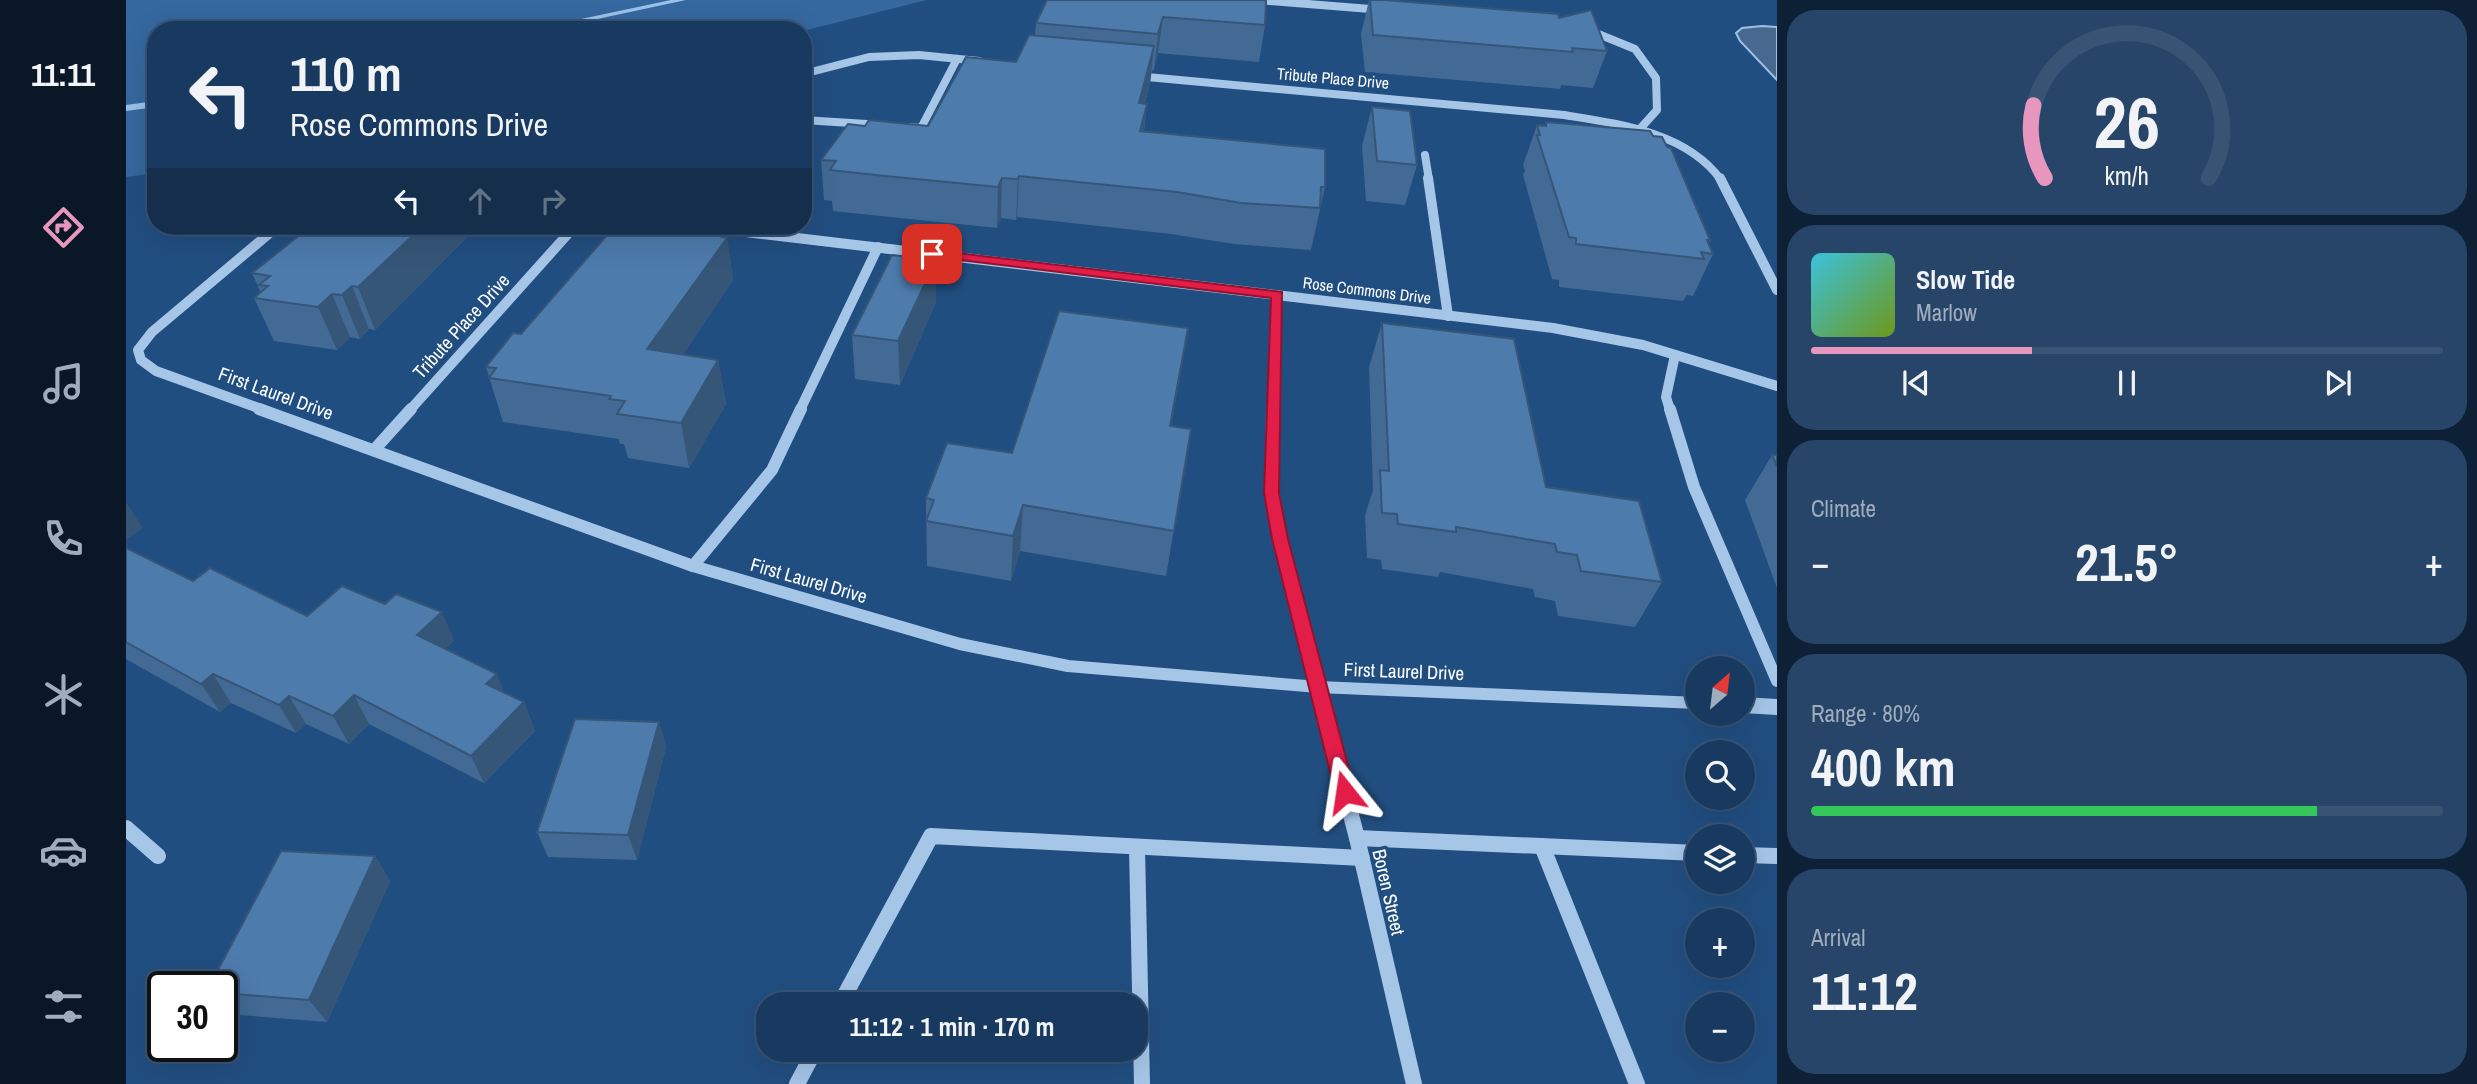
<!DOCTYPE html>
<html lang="en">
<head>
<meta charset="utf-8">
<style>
  :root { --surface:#193a60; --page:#264569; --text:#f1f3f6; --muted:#9fadbd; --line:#375475; --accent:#e797bd }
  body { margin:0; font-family:"Archivo Narrow",sans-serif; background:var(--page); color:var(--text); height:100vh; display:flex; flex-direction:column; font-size:26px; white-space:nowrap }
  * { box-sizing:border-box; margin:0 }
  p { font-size:23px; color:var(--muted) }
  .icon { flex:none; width:38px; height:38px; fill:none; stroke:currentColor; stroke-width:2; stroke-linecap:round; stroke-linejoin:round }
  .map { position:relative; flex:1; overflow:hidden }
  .drawer { display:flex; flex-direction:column; gap:10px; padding:10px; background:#0e2035; width:700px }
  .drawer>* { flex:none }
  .guide { position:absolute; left:21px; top:21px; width:665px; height:214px; border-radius:28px; box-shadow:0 7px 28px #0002,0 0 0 2px var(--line); background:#193a60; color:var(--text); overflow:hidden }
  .needle { width:46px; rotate:28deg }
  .buttons { position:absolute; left:1559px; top:656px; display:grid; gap:14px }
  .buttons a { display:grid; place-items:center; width:70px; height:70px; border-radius:50%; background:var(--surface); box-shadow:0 7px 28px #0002,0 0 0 2px var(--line); font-size:35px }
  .speed { position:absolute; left:21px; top:971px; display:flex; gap:14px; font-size:35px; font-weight:700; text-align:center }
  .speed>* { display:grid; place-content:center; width:91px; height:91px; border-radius:50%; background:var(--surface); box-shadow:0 7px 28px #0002,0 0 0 2px var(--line); line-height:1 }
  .speed .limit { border:4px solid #111; border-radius:10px; background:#fff; color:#111 }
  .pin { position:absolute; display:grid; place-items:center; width:60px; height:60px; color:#fff; margin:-30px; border-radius:14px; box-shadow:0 4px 10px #0006 }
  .me { position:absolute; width:77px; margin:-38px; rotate:345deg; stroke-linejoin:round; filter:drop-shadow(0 0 5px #0008) }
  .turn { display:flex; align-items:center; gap:24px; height:147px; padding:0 28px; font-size:32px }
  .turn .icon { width:91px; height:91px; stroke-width:2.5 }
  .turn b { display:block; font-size:49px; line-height:60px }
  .lanes { display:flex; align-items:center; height:66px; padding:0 28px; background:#0003; justify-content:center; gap:35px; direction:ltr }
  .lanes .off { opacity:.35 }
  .big { font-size:52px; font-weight:700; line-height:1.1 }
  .drawer .widget { flex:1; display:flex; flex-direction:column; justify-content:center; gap:10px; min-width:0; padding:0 24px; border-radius:28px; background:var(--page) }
  .drawer .dial { align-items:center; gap:0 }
  .dial svg { height:182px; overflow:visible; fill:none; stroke:var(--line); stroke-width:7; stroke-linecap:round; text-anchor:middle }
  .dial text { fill:var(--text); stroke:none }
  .song { display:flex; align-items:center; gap:21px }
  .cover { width:84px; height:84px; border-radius:10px; background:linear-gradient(135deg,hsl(190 70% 55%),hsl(80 70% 35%)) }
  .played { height:7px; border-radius:4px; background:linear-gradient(90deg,var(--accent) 35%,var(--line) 35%) }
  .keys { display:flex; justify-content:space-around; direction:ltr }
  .heat { display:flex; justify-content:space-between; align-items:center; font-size:38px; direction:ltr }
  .charge { height:10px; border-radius:5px; background:linear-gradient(90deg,#34c759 80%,var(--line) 0) }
  .trip { position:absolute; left:630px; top:992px; width:392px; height:70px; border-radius:28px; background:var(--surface); box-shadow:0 7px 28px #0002,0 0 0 2px var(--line); font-weight:700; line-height:70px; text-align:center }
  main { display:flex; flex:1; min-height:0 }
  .menu { display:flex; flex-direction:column; width:126px; justify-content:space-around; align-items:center; background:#0a1726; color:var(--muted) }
  .menu .icon { width:49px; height:49px }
  .menu .selected { color:var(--accent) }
  .menu b { font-size:32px; color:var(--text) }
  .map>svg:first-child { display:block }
  .green { fill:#35689f }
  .water { fill:#48698e; stroke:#9ac1e9; stroke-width:2 }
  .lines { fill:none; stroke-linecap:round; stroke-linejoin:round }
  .stream { fill:#9ac1e9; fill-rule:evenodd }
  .minor-far3 { stroke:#a6c6e8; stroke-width:8 }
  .minor-far2 { stroke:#a6c6e8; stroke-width:10 }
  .minor-far1 { stroke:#a6c6e8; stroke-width:12 }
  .minor { stroke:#a6c6e8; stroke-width:16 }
  .wall { fill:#426a94 }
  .shaded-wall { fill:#365678 }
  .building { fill:#4d7bac; stroke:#365678; stroke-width:2 }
  .route { fill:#e11d48; stroke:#92132f; stroke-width:2 }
  .labels { text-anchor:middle; stroke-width:7; stroke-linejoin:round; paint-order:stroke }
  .far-street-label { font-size:16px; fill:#fff; stroke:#214e80 }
  .street-label { font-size:19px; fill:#fff; stroke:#214e80 }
</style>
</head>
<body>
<main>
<nav class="menu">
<b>11:11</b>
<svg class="icon selected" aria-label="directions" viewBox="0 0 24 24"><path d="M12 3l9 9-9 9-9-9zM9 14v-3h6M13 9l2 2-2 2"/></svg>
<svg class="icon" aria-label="music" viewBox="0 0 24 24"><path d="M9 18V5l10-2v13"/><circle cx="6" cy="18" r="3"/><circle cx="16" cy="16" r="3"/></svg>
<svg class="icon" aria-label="phone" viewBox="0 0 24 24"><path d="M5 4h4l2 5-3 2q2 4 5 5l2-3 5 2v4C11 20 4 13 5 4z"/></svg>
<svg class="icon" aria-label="climate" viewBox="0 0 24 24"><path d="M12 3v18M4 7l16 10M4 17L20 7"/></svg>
<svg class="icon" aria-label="car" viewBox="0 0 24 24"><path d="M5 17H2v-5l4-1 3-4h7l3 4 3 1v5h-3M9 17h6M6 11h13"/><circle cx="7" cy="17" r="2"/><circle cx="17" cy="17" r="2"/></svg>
<svg class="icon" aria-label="filters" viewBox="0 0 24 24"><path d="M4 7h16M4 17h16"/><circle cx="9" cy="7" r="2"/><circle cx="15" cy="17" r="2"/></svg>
</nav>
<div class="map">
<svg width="1651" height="1084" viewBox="0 0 1651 1084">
  <rect width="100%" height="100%" fill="#214e80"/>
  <polygon class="green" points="0,0 801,0 677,31 30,30 30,173 0,177"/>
  <polygon class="water" points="1636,26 1651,27 1651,80 1614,41 1610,33 1616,28"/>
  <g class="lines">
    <g class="stream">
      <polygon points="545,0 560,0 420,30 403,30"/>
      <polygon points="30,101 30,107 0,111 0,105"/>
    </g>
    <g class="minor-far3">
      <polyline points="1132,0 1257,10"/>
      <polyline points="1460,29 1509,49 1530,78 1531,110 1512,131"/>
      <polyline points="677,74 743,57 793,55 853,61"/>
      <path d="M 1010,76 L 1438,115 C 1493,124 1560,132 1595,180"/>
      <polyline points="677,120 757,125"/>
      <polyline points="782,127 795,128 831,59"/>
      <polyline points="1299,155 1303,180"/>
    </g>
    <g class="minor-far2">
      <polyline points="1302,178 1322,316"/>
      <polyline points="1594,178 1651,290"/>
      <polyline points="570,226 1427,328 1517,345 1651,386"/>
      <polyline points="138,410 30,371 15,360 12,350 26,332 152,226"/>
      <polyline points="284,410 449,226"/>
      <polyline points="674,410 752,247"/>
      <polyline points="1146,410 1151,295"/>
      <polyline points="1544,410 1540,397 1549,355"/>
    </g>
    <g class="minor-far1">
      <polyline points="133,409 567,566 834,644 942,666 1192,687 1572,703"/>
      <polyline points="1146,409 1145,493 1154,539 1197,706"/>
      <polyline points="1544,409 1568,487 1651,681"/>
      <polyline points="249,449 285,409"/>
      <polyline points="567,566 646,470 675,409"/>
      <polyline points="1617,705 1628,706"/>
    </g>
    <g class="minor">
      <polyline points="1196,704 1231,838 1288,1084"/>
      <polyline points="1617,705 1651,707"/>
      <polyline points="0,828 32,856"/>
      <polyline points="1231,838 1572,853"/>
      <polyline points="1416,846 1511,1084"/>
      <polyline points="1011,847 1016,1084"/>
      <polyline points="1617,855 1651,856"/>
      <polyline points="714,1004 805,836 1236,858"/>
      <polyline points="671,1084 689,1050"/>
    </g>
  </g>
  <g class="wall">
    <polygon points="921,0 1139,25 1133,62 1032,53 1028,70 1026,70 1024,83 1019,103 1021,104 1018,131 1199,187 1185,250 1108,244 1045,234 891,217 890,220 875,218 871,228 707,211 706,201 698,200 695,160 739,126 802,126 890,62 909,36 910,23"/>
    <polygon points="1243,0 1433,18 1481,51 1467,88 1435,85 1434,89 1239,72 1235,34"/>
    <polygon points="1246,107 1291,165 1279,205 1240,201 1236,146"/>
    <polygon points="1420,122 1527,136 1541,147 1584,240 1583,243 1587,254 1567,296 1561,295 1557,301 1433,287 1433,280 1426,279 1397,175 1399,171 1397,165 1411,125 1418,126"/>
    <polygon points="185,226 352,226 249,330 243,329 234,339 224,337 211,350 148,341 128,298 135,293 126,273"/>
    <polygon points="600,231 607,280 557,354 592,360 600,404 563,468 502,458 498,444 494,444 493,439 377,422 360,367 395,334"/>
    <polygon points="810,260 810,302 774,385 729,379 726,335"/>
    <polygon points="1256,323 1420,487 1536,582 1509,627 1432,616 1429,601 1409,597 1407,589 1314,572 1312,577 1256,569 1255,560 1241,558 1239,515 1247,490 1243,367"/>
    <polygon points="1055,372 1045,426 1065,429 1040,576 894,551 885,581 801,566 800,498 886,453"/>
    <polygon points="1646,455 1651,455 1651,588 1619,500"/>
    <polygon points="0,548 67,581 181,616 328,640 319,649 379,693 398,702 409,731 358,783 243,724 223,744 180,724 170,733 105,703 94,712 0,659"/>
    <polygon points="533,722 540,747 511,860 422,857 411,832"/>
    <polygon points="249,856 264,881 201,1022 101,1014 96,1009 96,987"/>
  </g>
  <g class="shaded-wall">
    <polygon points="1037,17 1032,53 1028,70 1032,34"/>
    <polygon points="1028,46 1024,83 1008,142 1013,103"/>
    <polygon points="1021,104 1016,143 1014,131"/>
    <polygon points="893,176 891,217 890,220 892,179"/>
    <polygon points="876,178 875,218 871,228 872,187"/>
    <polygon points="297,226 352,226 249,330 232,287"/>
    <polygon points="600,231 607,280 531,393 521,349"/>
    <polygon points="810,260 810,302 774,385 772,341"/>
    <polygon points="226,286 243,329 234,339 216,295"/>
    <polygon points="206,294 224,337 211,350 192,307"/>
    <polygon points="1062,328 1055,372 1037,471 1044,426"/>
    <polygon points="592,360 600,404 563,468 555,423"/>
    <polygon points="0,502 17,528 0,540"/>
    <polygon points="897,505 894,551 885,581 887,536"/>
    <polygon points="316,612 328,640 304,664 291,635"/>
    <polygon points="87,674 105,703 94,712 75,684"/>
    <polygon points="371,674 382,702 360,684"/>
    <polygon points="228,695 243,724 223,744 207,716"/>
    <polygon points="163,696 180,724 170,733 153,705"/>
    <polygon points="398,702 409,731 358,783 345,756"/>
    <polygon points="533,722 540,747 511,860 502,835"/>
    <polygon points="249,856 264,881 201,1022 183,1000"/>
  </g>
  <g class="building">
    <polygon points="921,0 1140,0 1139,25 1037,17 1032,34 910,23"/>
    <polygon points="1244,0 1259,0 1432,14 1433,18 1465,10 1481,51 1446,48 1447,52 1247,35"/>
    <polygon points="903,35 1028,46 1013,103 1021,104 1014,131 1199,149 1199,187 1195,187 1194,208 1115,203 1051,192 893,176 892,179 876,178 872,187 759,176 704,170 710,161 695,160 722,124 739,126 743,120 802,126 840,57 890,62"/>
    <polygon points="1246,107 1284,111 1291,165 1251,161"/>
    <polygon points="1420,122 1524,131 1527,136 1536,137 1541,147 1545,148 1584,240 1581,240 1587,254 1575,252 1578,259 1450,244 1450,238 1443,237 1411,135 1414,135 1411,125 1420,126"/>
    <polygon points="185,226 297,226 232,287 226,286 216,295 206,294 192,307 128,298 142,286 133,285 144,276 126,273"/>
    <polygon points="489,226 558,226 600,231 596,237 601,238 521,349 592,360 555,423 491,414 499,401 483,399 485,396 363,378 370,368 360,367 387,333 395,334"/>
    <polygon points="766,255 810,260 772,341 726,335"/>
    <polygon points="933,311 1062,328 1044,426 1065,429 1048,531 897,505 887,536 800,521 808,500 800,498 821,443 886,453"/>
    <polygon points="1256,323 1388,339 1420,487 1513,501 1536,582 1455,571 1451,555 1431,552 1429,544 1330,527 1330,532 1272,524 1271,514 1256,513 1254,470 1263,471"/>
    <polygon points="1646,455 1651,455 1651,466"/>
    <polygon points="0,548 67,581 84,568 181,616 216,586 259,604 270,594 316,612 291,635 371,674 360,684 398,702 345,756 228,695 207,716 163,696 153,705 87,674 75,684 0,642"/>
    <polygon points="449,719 533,722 502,835 411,832"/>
    <polygon points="155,851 249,856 183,1000 96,993 96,987 83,987"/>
  </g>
  <polygon class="route" points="806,250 1156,292 1153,493 1162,539 1229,792 1226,798 1219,800 1212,798 1209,792 1146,539 1138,493 1145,298 801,256 800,254"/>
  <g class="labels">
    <g class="far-street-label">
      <text transform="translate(1207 78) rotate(5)" y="6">Tribute Place Drive</text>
      <text transform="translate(1241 290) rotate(7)" y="6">Rose Commons Drive</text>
    </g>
    <g class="street-label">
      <text transform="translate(335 326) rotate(-48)" y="7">Tribute Place Drive</text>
      <text transform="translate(150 393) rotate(20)" y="7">First Laurel Drive</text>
      <text transform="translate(683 580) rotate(16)" y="7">First Laurel Drive</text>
      <text transform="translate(1278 671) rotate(2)" y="7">First Laurel Drive</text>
      <text transform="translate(1263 892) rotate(77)" y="7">Boren Street</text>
    </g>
  </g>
</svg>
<div class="buttons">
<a><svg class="needle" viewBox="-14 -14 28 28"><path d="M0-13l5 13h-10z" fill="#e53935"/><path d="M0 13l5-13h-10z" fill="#9fadbd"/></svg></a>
<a><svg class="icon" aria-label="search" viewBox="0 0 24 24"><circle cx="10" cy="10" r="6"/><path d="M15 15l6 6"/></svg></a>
<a><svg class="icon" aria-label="layers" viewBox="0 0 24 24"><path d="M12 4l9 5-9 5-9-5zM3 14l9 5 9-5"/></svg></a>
<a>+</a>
<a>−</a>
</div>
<div class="speed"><div class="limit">30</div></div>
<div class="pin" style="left:806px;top:254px;background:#d93025"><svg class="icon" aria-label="arrive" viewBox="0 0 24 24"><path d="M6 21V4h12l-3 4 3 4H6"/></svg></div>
<svg class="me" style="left:1219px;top:792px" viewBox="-20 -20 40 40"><path d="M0-17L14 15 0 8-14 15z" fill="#e11d48" stroke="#fff" stroke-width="4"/></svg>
<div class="trip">11:12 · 1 min · 170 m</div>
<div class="guide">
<div class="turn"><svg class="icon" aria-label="left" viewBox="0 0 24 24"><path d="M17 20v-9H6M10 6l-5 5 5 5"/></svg><div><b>110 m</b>Rose Commons Drive</div></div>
<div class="lanes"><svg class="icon" aria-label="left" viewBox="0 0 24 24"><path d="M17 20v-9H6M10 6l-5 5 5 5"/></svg><svg class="icon off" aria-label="ahead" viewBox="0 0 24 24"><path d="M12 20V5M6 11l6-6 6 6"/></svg><svg class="icon off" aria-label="right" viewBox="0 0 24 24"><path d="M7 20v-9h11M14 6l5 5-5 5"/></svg></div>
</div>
</div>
<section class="drawer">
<div class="widget dial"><svg viewBox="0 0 100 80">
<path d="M14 69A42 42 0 1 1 86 69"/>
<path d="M14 69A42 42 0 0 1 9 37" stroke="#e797bd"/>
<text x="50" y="56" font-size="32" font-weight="700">26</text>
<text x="50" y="72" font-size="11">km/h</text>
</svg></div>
<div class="widget">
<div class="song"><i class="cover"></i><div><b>Slow Tide</b><p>Marlow</p></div></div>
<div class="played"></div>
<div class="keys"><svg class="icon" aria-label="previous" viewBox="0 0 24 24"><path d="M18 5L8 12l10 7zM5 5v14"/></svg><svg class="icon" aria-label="pause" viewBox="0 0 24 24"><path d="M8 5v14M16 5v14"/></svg><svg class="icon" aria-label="next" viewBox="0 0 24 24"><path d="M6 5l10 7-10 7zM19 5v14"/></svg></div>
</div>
<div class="widget"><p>Climate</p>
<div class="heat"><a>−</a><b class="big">21.5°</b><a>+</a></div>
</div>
<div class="widget"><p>Range · 80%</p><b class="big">400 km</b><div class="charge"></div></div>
<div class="widget"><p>Arrival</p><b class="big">11:12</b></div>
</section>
</main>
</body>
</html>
